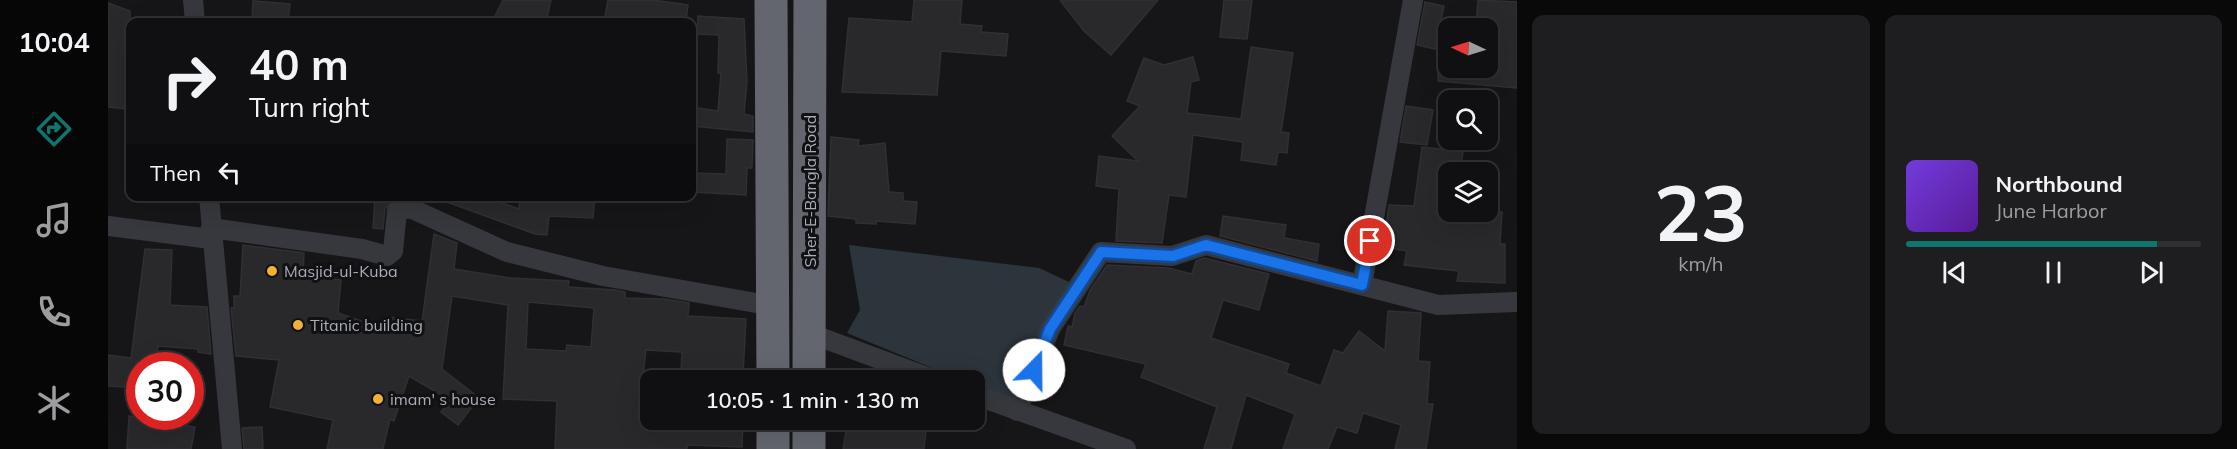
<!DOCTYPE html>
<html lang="en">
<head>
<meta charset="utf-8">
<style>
  :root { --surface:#101012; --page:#1e1e20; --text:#f1f3f6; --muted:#9c9d9f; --line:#303032; --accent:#0f766e }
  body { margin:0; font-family:Mulish,sans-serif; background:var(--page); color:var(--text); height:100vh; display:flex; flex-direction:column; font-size:22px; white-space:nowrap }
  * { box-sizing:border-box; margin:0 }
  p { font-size:20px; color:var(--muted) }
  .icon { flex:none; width:33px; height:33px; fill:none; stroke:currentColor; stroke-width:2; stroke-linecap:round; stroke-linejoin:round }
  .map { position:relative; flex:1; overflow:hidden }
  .drawer { display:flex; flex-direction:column; gap:15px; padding:15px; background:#09090a; width:720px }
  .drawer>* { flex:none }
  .guide { position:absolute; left:18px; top:18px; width:570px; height:183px; border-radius:12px; box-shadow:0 6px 24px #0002,0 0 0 2px var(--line); background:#101012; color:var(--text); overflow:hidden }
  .needle { width:39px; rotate:274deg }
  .tools { position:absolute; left:1330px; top:18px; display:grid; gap:12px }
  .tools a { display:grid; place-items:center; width:60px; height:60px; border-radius:12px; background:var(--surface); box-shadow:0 6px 24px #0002,0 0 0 2px var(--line); font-size:30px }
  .speed { position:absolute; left:18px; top:352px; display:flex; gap:12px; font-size:30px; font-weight:700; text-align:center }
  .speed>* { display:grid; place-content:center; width:78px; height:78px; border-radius:50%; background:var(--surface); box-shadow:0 6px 24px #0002,0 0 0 2px var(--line); line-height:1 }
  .speed .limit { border:9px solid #d22; background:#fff; color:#111 }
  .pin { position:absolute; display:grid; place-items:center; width:51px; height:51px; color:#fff; margin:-26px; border:3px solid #fff; border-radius:50%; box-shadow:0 2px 6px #0007 }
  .me { position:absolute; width:66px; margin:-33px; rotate:22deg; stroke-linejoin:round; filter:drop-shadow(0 0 4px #0008) }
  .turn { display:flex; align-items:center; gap:21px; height:126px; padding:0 24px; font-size:27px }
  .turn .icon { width:78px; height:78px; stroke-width:2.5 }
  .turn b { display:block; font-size:42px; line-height:51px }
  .then { display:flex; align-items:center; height:57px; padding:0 24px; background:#0003; gap:12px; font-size:22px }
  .drawer .tile { flex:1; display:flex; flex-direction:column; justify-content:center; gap:9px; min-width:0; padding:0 21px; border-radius:12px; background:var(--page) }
  .drawer .dial { align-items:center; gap:0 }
  .dial b { font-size:78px; line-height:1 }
  .song { display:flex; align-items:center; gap:18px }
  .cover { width:72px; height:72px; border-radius:9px; background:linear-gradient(135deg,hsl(260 70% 55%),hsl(270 70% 35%)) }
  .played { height:6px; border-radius:3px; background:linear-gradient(90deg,var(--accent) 85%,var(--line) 85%) }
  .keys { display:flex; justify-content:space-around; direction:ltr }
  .drawer .tiles { flex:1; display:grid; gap:15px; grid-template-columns:repeat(2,1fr) }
  .trip { position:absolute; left:532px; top:370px; width:345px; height:60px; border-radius:12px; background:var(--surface); box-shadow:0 6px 24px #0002,0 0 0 2px var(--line); font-weight:600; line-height:60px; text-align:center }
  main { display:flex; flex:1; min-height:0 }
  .menu { display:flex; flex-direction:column; width:108px; justify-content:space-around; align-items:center; background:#060607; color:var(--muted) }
  .menu .icon { width:42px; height:42px }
  .menu .current { color:var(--accent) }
  .menu b { font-size:27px; color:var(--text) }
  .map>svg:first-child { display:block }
  .water { fill:#2c353c }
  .building { fill:#29292c; stroke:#303034; stroke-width:1.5; fill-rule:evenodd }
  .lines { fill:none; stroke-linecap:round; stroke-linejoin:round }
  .street { stroke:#37383d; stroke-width:20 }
  .highway { stroke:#63666e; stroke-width:33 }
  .route-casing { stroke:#114b97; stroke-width:15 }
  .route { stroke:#1a73e8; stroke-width:10 }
  .poi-dot { fill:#f2b134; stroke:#111113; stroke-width:2 }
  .labels { text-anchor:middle; stroke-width:6; stroke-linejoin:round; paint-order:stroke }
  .street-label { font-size:16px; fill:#a8adb8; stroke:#111113 }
  .poi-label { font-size:16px; fill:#a8adb8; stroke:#111113; text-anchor:start }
</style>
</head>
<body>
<main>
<nav class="menu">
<b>10:04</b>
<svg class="icon current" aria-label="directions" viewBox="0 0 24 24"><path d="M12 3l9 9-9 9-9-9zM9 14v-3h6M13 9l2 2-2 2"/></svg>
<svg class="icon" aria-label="music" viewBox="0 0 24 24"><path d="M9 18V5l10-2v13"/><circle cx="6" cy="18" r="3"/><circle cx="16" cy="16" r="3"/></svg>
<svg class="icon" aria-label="phone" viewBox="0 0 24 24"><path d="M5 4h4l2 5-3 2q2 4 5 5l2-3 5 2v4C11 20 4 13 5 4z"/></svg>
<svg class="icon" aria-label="climate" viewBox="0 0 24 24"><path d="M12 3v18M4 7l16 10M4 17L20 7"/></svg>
</nav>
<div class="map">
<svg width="1409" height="449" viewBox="0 0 1409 449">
  <rect width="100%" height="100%" fill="#161618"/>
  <polygon class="water" points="741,245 931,268 961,282 907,400 867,386 867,381 856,381 739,333 752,310"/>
  <g class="building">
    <polygon points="395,0 443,0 438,22 384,22"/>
    <polygon points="500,0 545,0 580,5 578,22 496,22"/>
    <polygon points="806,0 854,0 852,24 874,26 873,32 900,34 898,56 833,51 829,95 734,92 741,18 804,22"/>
    <polygon points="952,0 1050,0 1003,55 976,31"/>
    <polygon points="1116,0 1144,0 1139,39 1112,37"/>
    <polygon points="1370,0 1409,2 1409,88 1330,81 1330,68 1380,68 1380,28 1368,28"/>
    <polygon points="145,1 182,4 180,22 144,22"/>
    <polygon points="1317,2 1336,6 1327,49 1309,45"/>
    <polygon points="0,3 22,11 22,81 19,109 0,107"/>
    <polygon points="590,16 636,19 639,82 636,114 645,116 645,132 584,126 584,107 610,111 613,73 610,73 611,35 589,34"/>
    <polygon points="1143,47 1185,53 1173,132 1181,133 1179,153 1170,152 1168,165 1133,160 1135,142 1085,135 1078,197 1061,195 1054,243 1008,241 1011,189 988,186 991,156 1030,161 1004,136 1032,106 1019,101 1036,58 1056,65 1085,57 1091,80 1083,82 1079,113 1133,119"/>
    <polygon points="1298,106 1325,110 1319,145 1292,142"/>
    <polygon points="723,137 751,140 750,146 777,143 781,192 795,193 795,201 809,202 807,224 768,221 768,224 748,223 748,219 720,216"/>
    <polygon points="619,139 645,140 644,168 639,168 638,195 584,192 584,173 618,174"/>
    <polygon points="1314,147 1355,152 1352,172 1341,172 1341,212 1394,212 1392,244 1397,244 1397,283 1349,281 1351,271 1296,265 1299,251 1275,247 1281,205 1306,206"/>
    <polygon points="267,196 287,196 277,209 275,229 265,228"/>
    <polygon points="341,196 374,196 411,209 412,196 487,196 485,218 441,216 439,235 427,234 339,202"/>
    <polygon points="1115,216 1178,225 1176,238 1211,244 1209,261 1112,236"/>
    <path d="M 326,234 L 349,243 L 346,269 L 402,278 L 461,281 L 460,287 L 508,290 L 517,292 L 517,298 L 556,299 L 581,303 L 580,316 L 638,319 L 635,374 L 573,370 L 574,352 L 538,350 L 530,417 L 541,420 L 635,423 L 634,447 L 579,445 L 579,449 L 447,449 L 449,401 L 395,399 L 400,305 L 344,296 L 334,369 L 371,398 L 350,425 L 333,412 L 342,400 L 301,376 L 286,421 L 282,419 L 275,449 L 219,449 L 225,420 L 162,407 L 171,360 L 128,356 L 123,308 L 126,308 L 126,296 L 132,296 L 135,245 L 196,253 L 195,276 L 233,280 L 230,313 L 279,330 L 281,317 L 314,321 ZM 420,302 L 486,308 L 483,347 L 459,345 L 458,351 L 418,349 Z"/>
    <polygon points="37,249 64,250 62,305 99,307 103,354 90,352 90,349 50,346 48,363 32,361 32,388 0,386 0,355 23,358"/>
    <polygon points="1096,258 1161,274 1151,310 1115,300 1103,338 1181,364 1178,373 1213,386 1226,350 1235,353 1251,331 1277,351 1280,311 1313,313 1310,361 1322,362 1319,404 1325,404 1318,449 1287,449 1293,425 1255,413 1249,433 1229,427 1220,449 1175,449 1187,414 1138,395 1123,449 1096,449 1109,407 1033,377 1038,364 956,345 960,326 964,327 967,313 972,306 976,307 982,290 999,265 1060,268 1084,274 1088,261"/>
    <polygon points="21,416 87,427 83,449 19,449"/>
    <polygon points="740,420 819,420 816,449 735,449"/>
    <polygon points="154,427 155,449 136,449 134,428"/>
  </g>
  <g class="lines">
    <g class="street">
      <polyline points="85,0 87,22"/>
      <polyline points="101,196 124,449"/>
      <polyline points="0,226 103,239"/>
      <polyline points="103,228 254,249 279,256 285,251 289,211 302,208 399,252 495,276 665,306"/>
      <polyline points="1254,285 1305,0"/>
      <polyline points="701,333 830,381"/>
      <polyline points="867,395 1018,449"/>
      <polyline points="909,411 942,329 993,252 1064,256 1098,245 1330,305 1409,302"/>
    </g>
    <g class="highway">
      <polyline points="663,0 665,381"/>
      <polyline points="701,381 702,0"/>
      <polyline points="665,449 665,420"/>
      <polyline points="701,449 701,420"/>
    </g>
  </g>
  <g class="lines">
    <g class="route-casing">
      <polyline id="route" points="926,370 942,329 993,252 1065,256 1098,245 1254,285 1262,241"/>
    </g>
    <use href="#route" class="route"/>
  </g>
  <g class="poi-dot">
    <circle cx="164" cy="271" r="6"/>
    <circle cx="190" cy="325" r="6"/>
    <circle cx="270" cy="399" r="6"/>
  </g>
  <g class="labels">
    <g class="street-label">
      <text transform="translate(702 191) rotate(-90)" y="6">Sher-E-Bangla Road</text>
    </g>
    <g class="poi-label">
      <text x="176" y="277">Masjid-ul-Kuba</text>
      <text x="202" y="331">Titanic building</text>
      <text x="282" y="405">imam' s house</text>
    </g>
  </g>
</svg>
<div class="tools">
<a><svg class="needle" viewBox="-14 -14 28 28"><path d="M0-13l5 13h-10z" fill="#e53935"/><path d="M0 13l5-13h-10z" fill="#9c9d9f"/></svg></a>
<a><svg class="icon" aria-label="search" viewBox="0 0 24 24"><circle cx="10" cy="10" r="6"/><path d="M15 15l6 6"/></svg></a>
<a><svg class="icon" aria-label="layers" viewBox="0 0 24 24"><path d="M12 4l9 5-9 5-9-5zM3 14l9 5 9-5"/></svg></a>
</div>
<div class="speed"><div class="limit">30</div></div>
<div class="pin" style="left:1262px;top:241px;background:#d93025"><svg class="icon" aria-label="arrive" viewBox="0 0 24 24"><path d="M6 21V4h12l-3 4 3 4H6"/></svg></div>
<svg class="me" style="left:926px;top:370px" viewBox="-20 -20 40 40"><circle r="19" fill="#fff"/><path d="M0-13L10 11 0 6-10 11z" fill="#1a73e8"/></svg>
<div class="trip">10:05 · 1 min · 130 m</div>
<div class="guide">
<div class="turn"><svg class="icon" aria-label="right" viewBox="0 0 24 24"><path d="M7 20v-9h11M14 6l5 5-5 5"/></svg><div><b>40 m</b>Turn right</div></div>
<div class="then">Then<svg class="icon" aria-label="left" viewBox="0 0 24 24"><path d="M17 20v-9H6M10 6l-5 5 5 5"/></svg></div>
</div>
</div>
<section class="drawer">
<div class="tiles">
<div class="tile dial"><b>23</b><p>km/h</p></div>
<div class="tile">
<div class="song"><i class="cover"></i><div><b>Northbound</b><p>June Harbor</p></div></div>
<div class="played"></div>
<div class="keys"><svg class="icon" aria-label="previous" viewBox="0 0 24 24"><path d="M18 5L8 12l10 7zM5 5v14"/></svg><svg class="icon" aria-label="pause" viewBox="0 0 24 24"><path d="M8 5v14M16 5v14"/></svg><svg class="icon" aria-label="next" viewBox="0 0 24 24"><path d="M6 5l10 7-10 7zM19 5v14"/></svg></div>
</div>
</div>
</section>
</main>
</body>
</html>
